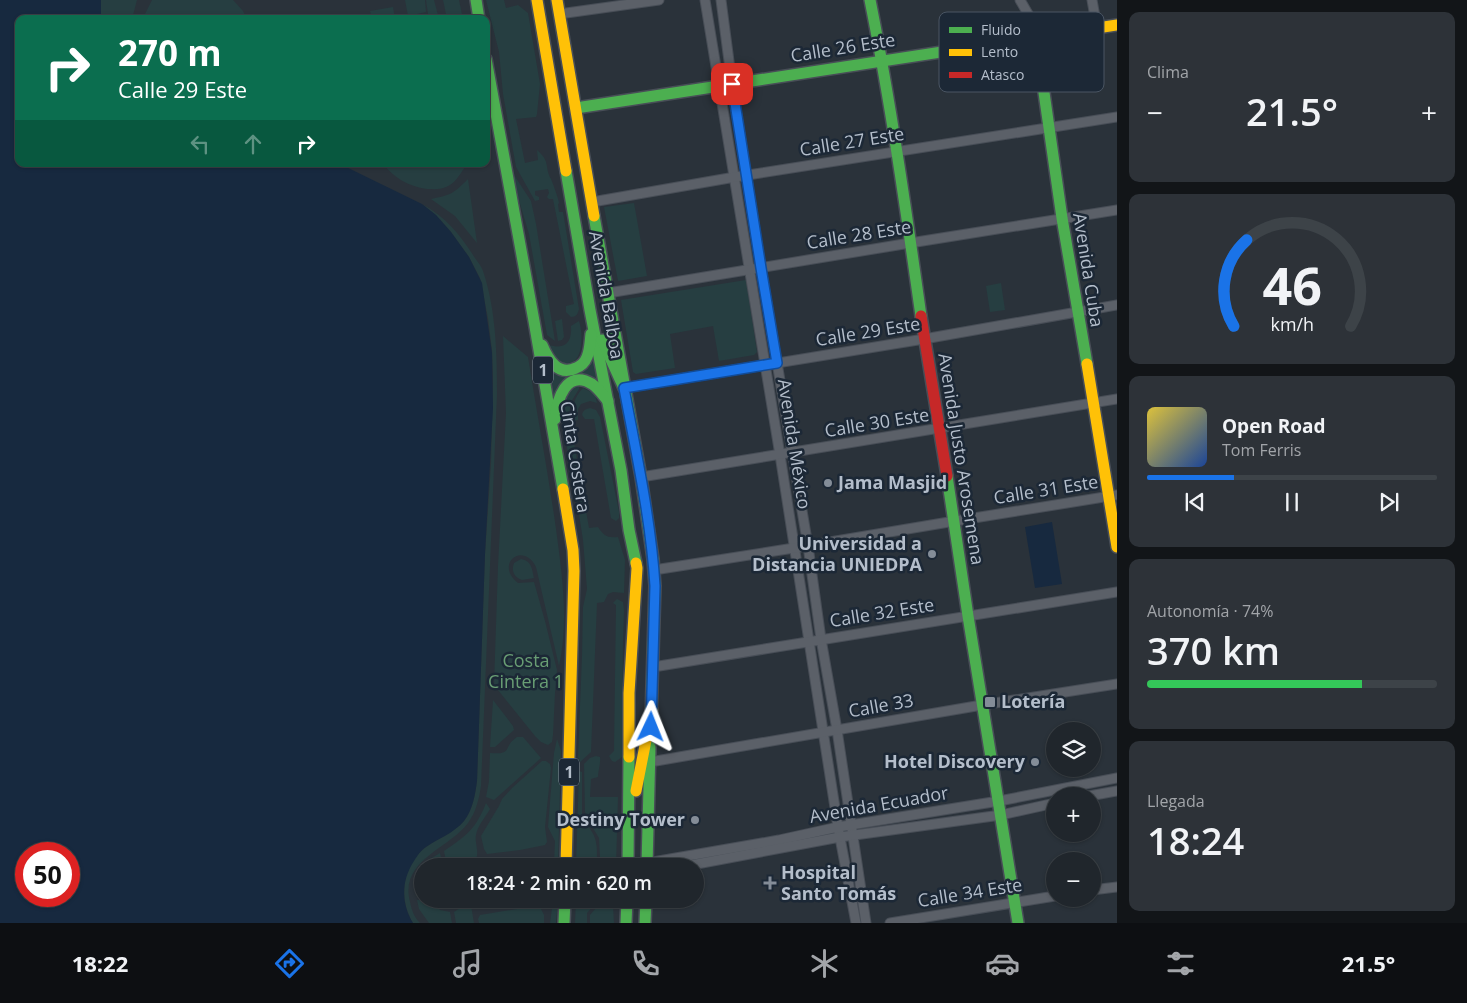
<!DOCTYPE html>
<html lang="es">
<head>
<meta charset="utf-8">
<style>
  :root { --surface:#20262c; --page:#2d3238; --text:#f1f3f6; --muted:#a2a5a9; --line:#3d4348; --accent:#1a73e8 }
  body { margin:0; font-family:"Open Sans",sans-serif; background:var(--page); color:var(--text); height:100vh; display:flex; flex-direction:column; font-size:19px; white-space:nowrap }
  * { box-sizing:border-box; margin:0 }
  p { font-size:16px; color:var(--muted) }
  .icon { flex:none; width:28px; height:28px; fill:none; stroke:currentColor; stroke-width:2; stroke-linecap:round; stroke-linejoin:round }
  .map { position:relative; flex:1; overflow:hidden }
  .panel { display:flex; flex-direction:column; gap:12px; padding:12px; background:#121518; width:350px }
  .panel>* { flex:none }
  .top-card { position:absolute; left:15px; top:15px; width:475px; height:152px; border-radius:10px; box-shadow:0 1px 4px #0004,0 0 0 1px var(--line); background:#0b6e4f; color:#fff; overflow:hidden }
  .controls { position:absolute; left:1046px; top:722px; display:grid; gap:10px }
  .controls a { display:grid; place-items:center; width:55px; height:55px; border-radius:50%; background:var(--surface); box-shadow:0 1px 4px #0004,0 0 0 1px var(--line); font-size:25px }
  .speed { position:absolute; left:15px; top:842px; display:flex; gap:10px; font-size:25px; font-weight:700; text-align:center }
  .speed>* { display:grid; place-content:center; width:65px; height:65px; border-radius:50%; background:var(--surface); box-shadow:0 1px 4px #0004,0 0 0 1px var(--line); line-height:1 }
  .speed .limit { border:8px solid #d22; background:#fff; color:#111 }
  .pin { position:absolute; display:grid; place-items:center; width:42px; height:42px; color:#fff; margin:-21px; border-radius:10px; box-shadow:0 2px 8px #0006 }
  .me { position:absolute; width:55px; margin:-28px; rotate:2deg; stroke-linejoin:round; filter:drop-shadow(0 0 4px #0008) }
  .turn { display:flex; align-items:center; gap:18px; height:105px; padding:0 20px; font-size:22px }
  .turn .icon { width:65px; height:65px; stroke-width:2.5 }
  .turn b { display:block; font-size:35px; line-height:42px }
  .lanes { display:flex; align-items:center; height:48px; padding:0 20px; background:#0003; justify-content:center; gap:25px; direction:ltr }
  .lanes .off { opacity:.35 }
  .big { font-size:38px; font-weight:600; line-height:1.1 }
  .panel .tile { flex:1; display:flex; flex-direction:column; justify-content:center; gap:8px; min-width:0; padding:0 18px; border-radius:10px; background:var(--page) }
  .panel .dial { align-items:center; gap:0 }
  .dial svg { height:130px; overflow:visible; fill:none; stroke:var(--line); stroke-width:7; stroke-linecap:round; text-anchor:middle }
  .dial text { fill:var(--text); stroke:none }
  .song { display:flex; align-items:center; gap:15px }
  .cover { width:60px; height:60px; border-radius:8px; background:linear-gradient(135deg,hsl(50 70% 55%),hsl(220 70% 35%)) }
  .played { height:5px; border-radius:2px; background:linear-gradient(90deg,var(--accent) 30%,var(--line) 30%) }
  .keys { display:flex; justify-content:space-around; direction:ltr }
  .heat { display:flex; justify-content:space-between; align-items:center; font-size:28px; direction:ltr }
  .charge { height:8px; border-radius:4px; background:linear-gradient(90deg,#34c759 74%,var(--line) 0) }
  .trip { position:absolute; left:414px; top:858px; width:290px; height:50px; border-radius:25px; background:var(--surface); box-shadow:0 1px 4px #0004,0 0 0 1px var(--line); font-weight:600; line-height:50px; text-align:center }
  .menu { display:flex; height:80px; justify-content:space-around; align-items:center; background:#0d0f12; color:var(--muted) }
  .menu .icon { width:35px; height:35px }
  .menu .selected { color:var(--accent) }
  .menu b { font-size:22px; color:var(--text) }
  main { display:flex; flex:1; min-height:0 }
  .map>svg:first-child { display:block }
  .green { fill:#263e41 }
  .water { fill:#17293f; fill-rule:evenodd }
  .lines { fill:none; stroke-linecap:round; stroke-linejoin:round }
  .street-casing { stroke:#484e57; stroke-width:11 }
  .fast-casing { stroke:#484e57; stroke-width:14 }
  .slow-casing { stroke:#484e57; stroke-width:14 }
  .jam-casing { stroke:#484e57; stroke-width:14 }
  .street { stroke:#5b6068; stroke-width:9 }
  .fast { stroke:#4caf50; stroke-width:11 }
  .slow { stroke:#ffc107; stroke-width:11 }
  .jam { stroke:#c62828; stroke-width:11 }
  .route-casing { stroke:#114b97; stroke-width:12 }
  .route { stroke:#1a73e8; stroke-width:9 }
  .poi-dot { fill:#848d98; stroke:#1c2836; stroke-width:2 }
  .labels { text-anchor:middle; stroke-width:5; stroke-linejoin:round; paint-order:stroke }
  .shield { fill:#1c2836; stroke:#86919e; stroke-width:1 }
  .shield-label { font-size:16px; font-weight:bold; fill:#b4becb }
  .street-label { font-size:18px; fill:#b4becb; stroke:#1c2836 }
  .poi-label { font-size:18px; font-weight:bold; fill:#b4becb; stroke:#1c2836; text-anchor:start }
  .park-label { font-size:18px; fill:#699e74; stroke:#1c2836 }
  .key { fill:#1c2836; stroke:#4a5563; stroke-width:1 }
  .key-label { font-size:14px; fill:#b4becb }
</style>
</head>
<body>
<main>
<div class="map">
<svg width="1117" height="923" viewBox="0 0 1117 923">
  <rect width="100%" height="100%" fill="#2a323a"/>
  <g class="green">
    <polygon points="101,0 137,0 132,19 101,19"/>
    <polygon points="152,0 233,0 243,11 247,19 145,19 145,14"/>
    <polygon points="405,0 425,0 426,12 408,16"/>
    <polygon points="426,0 434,0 439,19 419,19 418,15 428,14"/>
    <polygon points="443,0 459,0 463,19 447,19"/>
    <path d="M 486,0 L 504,0 L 506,8 L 518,5 L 528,13 L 540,84 L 537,114 L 536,117 L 516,119 L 525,163 L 538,160 L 537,150 C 551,162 544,166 551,179 C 554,187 557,194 559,203 L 558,204 L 559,212 L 563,212 L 579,309 C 578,314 576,317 571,317 L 566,312 L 566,306 L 574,304 L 553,199 L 549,199 L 547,197 L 549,193 L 548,189 L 535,191 L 535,195 L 539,197 L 539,200 L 535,201 L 516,167 L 503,94 L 499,52 Z"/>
    <polygon points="393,7 395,19 372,19 370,11"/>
    <path d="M 383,164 L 464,164 L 465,167 C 460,174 455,184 446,187 C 440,190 433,189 427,189 C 407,186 395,178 383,164 Z"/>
    <polygon points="514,175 531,201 536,224 555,341 547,335 529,234 515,187"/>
    <path d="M 468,179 L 476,236 L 477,243 L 455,216 L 431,199 C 451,195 453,194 468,179 Z"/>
    <polygon points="634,203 647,276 618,281 604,207"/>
    <path d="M 422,204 C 444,216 459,233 473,255 C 476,260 481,265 483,271 C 496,310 497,353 497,394 L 481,786 C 479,799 476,812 468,823 C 449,849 399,860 410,902 C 412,911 414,917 420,923 L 413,923 C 398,899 402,864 426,847 C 439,838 453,833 464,821 C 473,809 475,795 477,781 L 485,554 L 491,464 L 493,378 L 492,350 L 488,318 L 480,278 L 469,257 L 451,232 L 436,215 Z"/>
    <polygon points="746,280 757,352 754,355 719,361 713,326 670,334 675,368 636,374 633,372 621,300"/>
    <polygon points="1001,283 1005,310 990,312 986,286"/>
    <polygon points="562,319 564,337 562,340 558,341 555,321"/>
    <path d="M 579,321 C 584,336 584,371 559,362 L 549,345 C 566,350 572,342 571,326 Z"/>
    <path d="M 503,336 L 528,357 C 537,414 548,472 556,529 C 562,574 569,621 559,666 L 536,567 C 523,541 494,564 518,583 L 534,582 L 545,621 L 557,670 L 555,693 L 553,735 L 552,742 L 548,745 L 541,742 L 535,736 L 494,685 L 498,566 L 506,413 Z"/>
    <polygon points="592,349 598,384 588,378 553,400 547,365 562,373"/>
    <path d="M 579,385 L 579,389 L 571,402 L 569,414 L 589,528 L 598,527 C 604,536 607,538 618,537 L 625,560 L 624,593 L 613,592 L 608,594 L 604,602 L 597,603 L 591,752 L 580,762 L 578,757 L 582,656 L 583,607 L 587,589 L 583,540 L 578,508 L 562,420 L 563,403 L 570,388 Z"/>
    <path d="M 583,388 L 595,394 L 597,403 L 590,401 L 581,404 L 578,409 L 578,420 L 573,421 C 571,409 574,397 583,388 Z"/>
    <path d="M 590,408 L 596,410 L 600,417 L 619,512 L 619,518 L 616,521 L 611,518 L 594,419 L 585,419 L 582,415 C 583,410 586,409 590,408 Z"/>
    <path d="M 521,559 C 532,561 532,569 534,578 L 522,580 C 514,577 511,571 514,563 Z"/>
    <polygon points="617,599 623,602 624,610 623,641 622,757 615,762 612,761 609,756 614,751 616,605 613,603"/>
    <polygon points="493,700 513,726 514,730 495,747 490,747"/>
    <path d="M 517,737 L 523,737 L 541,758 L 494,800 L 486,797 L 489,781 L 490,753 C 514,755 502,747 517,737 Z"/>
    <polygon points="557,739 561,751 558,866 554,866 555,841 548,827 554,753"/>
    <path d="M 596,756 L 600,757 C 601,761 598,772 598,777 L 591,779 L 590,797 L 618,797 L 616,866 L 613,866 L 608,860 L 600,857 L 599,838 L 587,818 L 585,812 L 584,764 L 590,758 Z"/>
    <polygon points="542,761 546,761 550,764 551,768 545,827 547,842 545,845 520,850 487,854 484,849 481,836 499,806 502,799 512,788"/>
    <path d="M 579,771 L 582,772 L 582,814 C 583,821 588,825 592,832 C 597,840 597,848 597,857 L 589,861 L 587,866 L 576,866 Z"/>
    <path d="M 486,803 L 490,809 C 486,816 480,823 477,831 C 472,844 484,854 471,866 L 447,866 L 444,851 C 466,836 476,829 486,803 Z"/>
    <polygon points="440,853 443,866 424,866 430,859"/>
    <polygon points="422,868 422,895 416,896 418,877"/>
    <polygon points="425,899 431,899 440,910 450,912 452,923 429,923 419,909 417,900"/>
    <path d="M 436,899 L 463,899 C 455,911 445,911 436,899 Z"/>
    <polygon points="467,899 470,899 474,923 456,923 454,912 463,906"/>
    <polygon points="551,899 558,899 556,923 550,923 553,901"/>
    <polygon points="576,899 611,899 613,902 594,905 587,913 587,923 575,923"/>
    <polygon points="535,906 540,907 544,915 544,923 479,923 478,919 480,915"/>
    <polygon points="613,906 614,923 590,923 590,915 596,908"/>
  </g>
  <g class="water">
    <path d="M 0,0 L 101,0 L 101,19 L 19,19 L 19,164 L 340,164 L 422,204 L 436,215 L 451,232 L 469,257 L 482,283 L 492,353 L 493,408 L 485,554 L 477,781 C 475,795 473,809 464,821 C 454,833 439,838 426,847 C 421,850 417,856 414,861 C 401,881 401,903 413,923 L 0,923 ZM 26,854 L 69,854 L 69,896 L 26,896 Z"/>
    <polygon points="1052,522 1062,584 1035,588 1025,527"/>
  </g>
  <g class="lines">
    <g class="street-casing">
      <g id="street">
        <polyline points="705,0 780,455 838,827 856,923"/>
        <polyline points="721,0 732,84 761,268 808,546 821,639 837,730 866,923"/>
        <polyline points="1020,0 1031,19 1036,37"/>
        <polyline points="1092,0 1097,28"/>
        <polyline points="559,14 659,0"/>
        <polyline points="592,202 735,177 1117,117"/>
        <polyline points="608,293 910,243 1117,210"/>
        <polyline points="624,388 924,339 1117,305"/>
        <polyline points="641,477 1117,399"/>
        <polyline points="654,570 794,548 955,521 1117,495"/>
        <polyline points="653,667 1117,592"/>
        <polyline points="650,762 982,705 1117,684"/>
        <polyline points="1089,796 1117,791"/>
        <polyline points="647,863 779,840 838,827 999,801 1117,778"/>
        <polyline points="686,866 840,837 1001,815 1055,803"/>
        <polyline points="1092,890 1117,887"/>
        <polyline points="890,923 1055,896"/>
      </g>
    </g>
    <g class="fast-casing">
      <g id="fast">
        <polyline points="476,0 479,19"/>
        <path d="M 870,0 C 891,105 906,210 921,316"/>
        <polyline points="1036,37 1062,218 1087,364"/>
        <polyline points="486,59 534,321 563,489"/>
        <polyline points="576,108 1026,39"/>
        <polyline points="566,171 590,310 621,470 629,530 636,563"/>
        <polyline points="594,216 641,477 653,559 655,586 651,719"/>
        <polyline points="602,340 624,388"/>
        <path d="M 542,345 C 548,359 558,377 576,368 C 581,366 585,362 587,357 C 590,350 590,342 591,334"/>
        <path d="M 555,419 C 557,400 566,368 592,384 C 598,388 603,395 608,401"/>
        <polyline points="947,476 968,616 1018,923"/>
        <polyline points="628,866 629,757"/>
        <polyline points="647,866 650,747"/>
        <polyline points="564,923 565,899"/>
        <polyline points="626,923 627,899"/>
        <polyline points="645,923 646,899"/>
      </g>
    </g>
    <g class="slow-casing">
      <g id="slow">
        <polyline points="537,0 566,171"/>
        <polyline points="557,0 594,216"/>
        <polyline points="1026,39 1117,25"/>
        <polyline points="1087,364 1117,547"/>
        <polyline points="563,489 573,550 574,571 566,866"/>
        <polyline points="629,757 629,693 637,568 636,563"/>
        <polyline points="636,791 652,710"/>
      </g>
    </g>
    <g class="jam-casing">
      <polyline id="jam" points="921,316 947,476"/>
    </g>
    <use href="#street" class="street"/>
    <use href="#fast" class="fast"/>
    <use href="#slow" class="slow"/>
    <use href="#jam" class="jam"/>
  </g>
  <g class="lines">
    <g class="route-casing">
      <path id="route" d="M 651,727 L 655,586 C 651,519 636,453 624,388 L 777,363 L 761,268 L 732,84"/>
    </g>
    <use href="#route" class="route"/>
  </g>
  <g class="poi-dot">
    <circle cx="828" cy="483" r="5"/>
    <circle cx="932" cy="554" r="5"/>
    <rect x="984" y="696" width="12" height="12" rx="2.5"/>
    <circle cx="1035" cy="762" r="5"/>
    <circle cx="695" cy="820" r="5"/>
    <path d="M767.5 875.5h5v5h5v5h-5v5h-5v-5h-5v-5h5z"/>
  </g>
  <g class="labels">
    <g class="shield">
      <rect x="533" y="356.5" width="20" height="27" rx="4"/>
      <rect x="559" y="758.5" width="20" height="27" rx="4"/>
    </g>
    <g class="shield-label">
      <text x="543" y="376">1</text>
      <text x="569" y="778">1</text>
    </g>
    <g class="street-label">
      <text transform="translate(843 48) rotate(-9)" y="6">Calle 26 Este</text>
      <text transform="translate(852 142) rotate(-9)" y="6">Calle 27 Este</text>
      <text transform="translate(859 235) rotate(-9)" y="6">Calle 28 Este</text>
      <text transform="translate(1088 270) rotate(81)" y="6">Avenida Cuba</text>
      <text transform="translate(606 295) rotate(80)" y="6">Avenida Balboa</text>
      <text transform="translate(868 332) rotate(-9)" y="6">Calle 29 Este</text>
      <text transform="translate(877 423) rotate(-9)" y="6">Calle 30 Este</text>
      <text transform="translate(794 444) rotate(81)" y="6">Avenida México</text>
      <text transform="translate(575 457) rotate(81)" y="6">Cinta Costera</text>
      <text transform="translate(961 459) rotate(81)" y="6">Avenida Justo Arosemena</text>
      <text transform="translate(1046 490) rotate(-9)" y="6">Calle 31 Este</text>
      <text transform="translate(882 613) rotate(-9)" y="6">Calle 32 Este</text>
      <text transform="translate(881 706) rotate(-10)" y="6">Calle 33</text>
      <text transform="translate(879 805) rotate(-10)" y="6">Avenida Ecuador</text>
      <text transform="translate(970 893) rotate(-9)" y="6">Calle 34 Este</text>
    </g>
    <g class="poi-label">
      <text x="838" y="489">Jama Masjid</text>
      <text x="922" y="550" text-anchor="end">Universidad a<tspan x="922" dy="21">Distancia UNIEDPA</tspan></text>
      <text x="1001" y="708">Lotería</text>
      <text x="1025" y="768" text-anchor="end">Hotel Discovery</text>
      <text x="685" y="826" text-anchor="end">Destiny Tower</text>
      <text x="781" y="879">Hospital<tspan x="781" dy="21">Santo Tomás</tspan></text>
    </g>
    <g class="park-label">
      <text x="526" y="667">Costa<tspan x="526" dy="21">Cintera 1</tspan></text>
    </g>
  </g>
  <rect x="939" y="12" width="165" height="80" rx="8" class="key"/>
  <rect x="949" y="27" width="23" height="6" fill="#4caf50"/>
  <rect x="949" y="49" width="23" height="7" fill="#ffc107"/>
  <rect x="949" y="72" width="23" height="6" fill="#c62828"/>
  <g class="key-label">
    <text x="981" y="35">Fluido</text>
    <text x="981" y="57">Lento</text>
    <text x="981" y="80">Atasco</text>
  </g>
</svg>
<div class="controls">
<a><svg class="icon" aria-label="layers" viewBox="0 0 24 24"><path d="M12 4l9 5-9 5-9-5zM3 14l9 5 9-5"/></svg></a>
<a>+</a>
<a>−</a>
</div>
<div class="speed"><div class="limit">50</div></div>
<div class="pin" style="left:732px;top:84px;background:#d93025"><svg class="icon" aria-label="arrive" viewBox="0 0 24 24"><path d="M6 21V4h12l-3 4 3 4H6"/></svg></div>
<svg class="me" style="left:651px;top:727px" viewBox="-20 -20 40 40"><path d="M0-17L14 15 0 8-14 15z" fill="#1a73e8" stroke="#fff" stroke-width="4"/></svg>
<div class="trip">18:24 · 2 min · 620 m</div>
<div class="top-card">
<div class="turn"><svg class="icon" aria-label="right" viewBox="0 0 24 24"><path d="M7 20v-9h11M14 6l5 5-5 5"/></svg><div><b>270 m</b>Calle 29 Este</div></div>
<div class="lanes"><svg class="icon off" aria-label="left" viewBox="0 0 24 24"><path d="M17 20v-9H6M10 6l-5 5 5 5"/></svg><svg class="icon off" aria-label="ahead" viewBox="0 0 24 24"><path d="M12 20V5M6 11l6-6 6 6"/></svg><svg class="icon" aria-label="right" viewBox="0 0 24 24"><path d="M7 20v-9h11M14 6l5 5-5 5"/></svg></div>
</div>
</div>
<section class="panel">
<div class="tile"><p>Clima</p>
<div class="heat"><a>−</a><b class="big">21.5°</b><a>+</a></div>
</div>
<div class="tile dial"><svg viewBox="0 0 100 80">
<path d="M14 69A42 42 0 1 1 86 69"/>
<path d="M14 69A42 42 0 0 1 22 16" stroke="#1a73e8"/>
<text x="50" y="56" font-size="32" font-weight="700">46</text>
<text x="50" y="72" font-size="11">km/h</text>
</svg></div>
<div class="tile">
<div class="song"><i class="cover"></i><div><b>Open Road</b><p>Tom Ferris</p></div></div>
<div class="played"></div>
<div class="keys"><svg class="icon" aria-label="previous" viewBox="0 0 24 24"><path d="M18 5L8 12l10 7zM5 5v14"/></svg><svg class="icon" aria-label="pause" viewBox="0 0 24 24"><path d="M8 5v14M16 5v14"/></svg><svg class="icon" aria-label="next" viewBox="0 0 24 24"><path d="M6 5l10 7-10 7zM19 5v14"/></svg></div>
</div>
<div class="tile"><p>Autonomía · 74%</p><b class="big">370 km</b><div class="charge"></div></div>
<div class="tile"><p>Llegada</p><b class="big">18:24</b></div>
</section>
</main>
<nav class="menu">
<b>18:22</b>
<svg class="icon selected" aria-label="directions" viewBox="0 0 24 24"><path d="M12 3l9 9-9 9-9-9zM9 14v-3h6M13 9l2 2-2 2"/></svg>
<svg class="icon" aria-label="music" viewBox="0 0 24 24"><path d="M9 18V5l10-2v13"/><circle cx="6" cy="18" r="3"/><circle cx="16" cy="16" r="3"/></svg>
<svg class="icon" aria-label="phone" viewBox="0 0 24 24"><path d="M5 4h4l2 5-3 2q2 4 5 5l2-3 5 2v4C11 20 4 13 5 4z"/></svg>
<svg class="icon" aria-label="climate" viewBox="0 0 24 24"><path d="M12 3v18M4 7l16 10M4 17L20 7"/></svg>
<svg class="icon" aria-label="car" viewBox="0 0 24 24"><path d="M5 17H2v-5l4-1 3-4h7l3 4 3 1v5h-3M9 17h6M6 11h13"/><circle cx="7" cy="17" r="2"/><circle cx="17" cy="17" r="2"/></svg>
<svg class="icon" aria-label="filters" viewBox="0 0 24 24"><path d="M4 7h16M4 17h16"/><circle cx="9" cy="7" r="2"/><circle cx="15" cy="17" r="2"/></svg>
<b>21.5°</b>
</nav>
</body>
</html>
